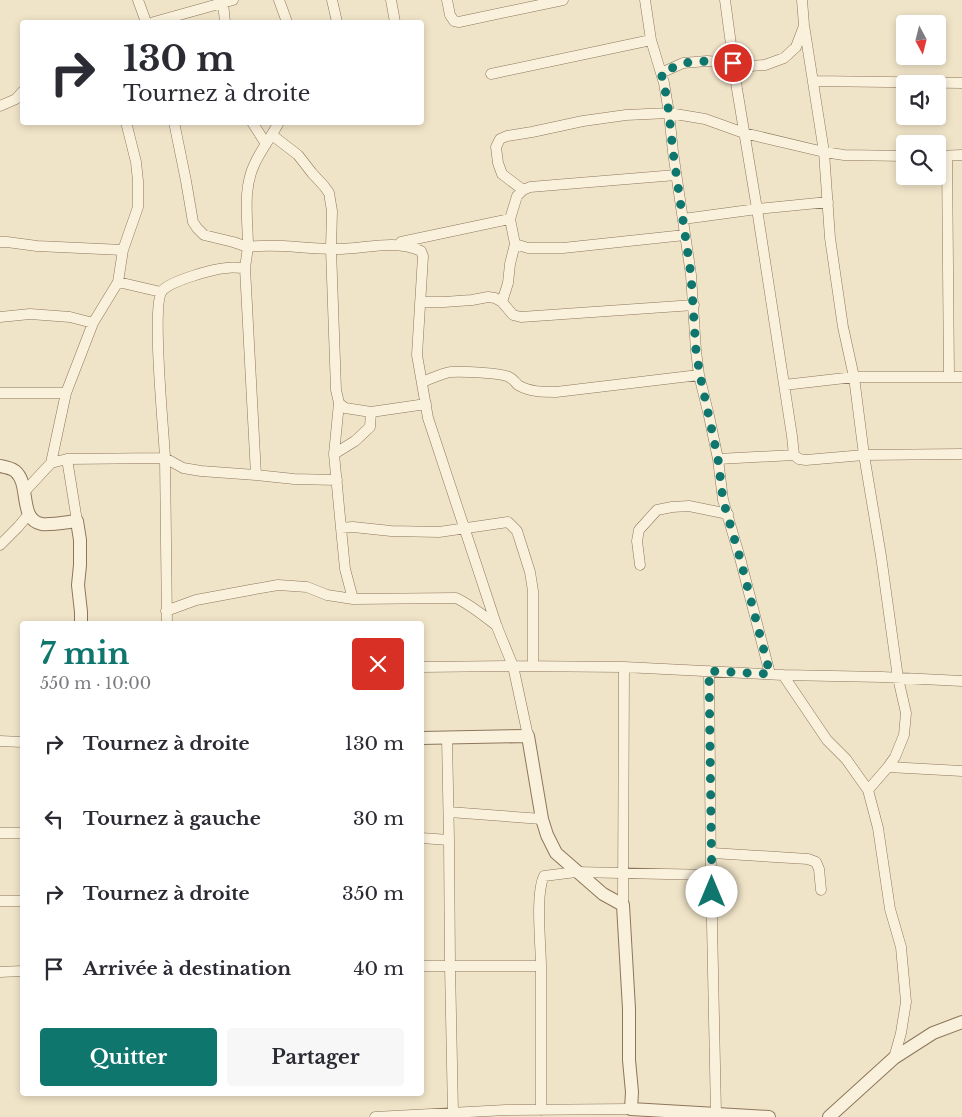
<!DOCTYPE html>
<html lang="fr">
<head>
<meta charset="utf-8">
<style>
  :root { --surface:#fff; --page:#f7f7f7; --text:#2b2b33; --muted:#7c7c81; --accent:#0f766e }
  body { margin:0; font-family:"Libre Baskerville",serif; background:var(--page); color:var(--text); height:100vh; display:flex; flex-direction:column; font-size:19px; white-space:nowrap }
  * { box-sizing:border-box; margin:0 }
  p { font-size:16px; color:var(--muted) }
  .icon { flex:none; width:28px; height:28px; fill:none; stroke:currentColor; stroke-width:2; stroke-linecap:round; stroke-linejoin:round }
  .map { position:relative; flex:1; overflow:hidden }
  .panel { position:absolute; left:20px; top:621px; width:404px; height:475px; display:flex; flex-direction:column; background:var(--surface); border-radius:5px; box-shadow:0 2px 8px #0003 }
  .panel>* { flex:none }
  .guide { position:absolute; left:20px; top:20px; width:404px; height:105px; border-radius:5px; box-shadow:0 2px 8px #0003; background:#fff; color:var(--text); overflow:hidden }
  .needle { width:32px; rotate:173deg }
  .controls { position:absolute; left:896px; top:15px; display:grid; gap:10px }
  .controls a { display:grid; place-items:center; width:50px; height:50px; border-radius:5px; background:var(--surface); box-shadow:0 2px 8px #0003; font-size:25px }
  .pin { position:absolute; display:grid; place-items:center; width:42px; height:42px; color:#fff; margin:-21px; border:2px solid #fff; border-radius:50%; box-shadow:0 1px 5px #0007 }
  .me { position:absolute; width:55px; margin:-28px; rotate:0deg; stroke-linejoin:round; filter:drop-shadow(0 0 4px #0008) }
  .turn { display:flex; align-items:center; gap:18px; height:105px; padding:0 20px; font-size:22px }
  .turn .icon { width:65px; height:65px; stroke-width:2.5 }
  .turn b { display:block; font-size:35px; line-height:42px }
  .round { display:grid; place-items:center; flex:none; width:52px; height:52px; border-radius:5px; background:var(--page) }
  .overview { display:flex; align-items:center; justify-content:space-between; height:85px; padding:0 20px }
  h1 { font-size:30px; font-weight:700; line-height:38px; color:var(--accent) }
  .cta { display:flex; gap:10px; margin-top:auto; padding:10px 20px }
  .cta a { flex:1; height:58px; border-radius:5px; background:var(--accent); color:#fff; font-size:20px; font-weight:700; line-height:58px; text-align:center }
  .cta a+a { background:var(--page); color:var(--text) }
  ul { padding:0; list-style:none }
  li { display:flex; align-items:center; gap:15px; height:75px; padding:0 20px }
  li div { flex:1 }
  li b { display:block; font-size:19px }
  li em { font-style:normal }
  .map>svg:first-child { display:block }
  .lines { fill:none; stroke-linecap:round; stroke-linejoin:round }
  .minor-casing { stroke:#8d765c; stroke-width:11 }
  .tertiary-casing { stroke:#8d765c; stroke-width:14 }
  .minor { stroke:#faf1dc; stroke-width:10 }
  .tertiary { stroke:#faf1dc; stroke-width:12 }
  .route { stroke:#0f766e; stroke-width:9; stroke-dasharray:0 16.2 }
</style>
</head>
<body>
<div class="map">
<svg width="962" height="1117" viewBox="0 0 962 1117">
  <rect width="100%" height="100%" fill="#f0e4c8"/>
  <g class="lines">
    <defs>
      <path id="minor" d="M138,0l8,22
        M279,0l8,22
        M332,0l5,22
        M391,0l4,22
        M447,0l3,15 4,6 5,1 104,-22
        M645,0l6,40 13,43 5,30 4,39 18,123 5,76 3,24 10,41 9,43 5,41 17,58 30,116
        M725,0l12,89 20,120 35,227 2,19 5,4 7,1 58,-5 98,-1
        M802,0l2,25 20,127 6,86 13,89 11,50 10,78 17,101 17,122 8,35 -2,22 -9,22 -7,10 -20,23
        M223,3l2,19
        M154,22l79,-22
        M661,73l22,-10 24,-2 26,2 17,3 15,-1 19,-7 12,-11 8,-21
        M491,74l160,-34
        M813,81l149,2
        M0,106l16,-7 6,-7
        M174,122l12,59 7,41 4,6 7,7 29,7 15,5 -3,21c-6,0 -13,-1 -19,0 -13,1 -56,13 -64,23 -11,15 2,141 3,167l18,10 18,3 55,4 38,4 43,1
        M252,122l14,22
        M279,122c-7,14 -17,26 -24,41 -13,26 -7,56 -7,84 28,-4 56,2 85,2 30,1 59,-11 88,2l2,5 -6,99 11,63 69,209 16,39 -92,1
        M272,135l26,20 14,18 12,13 5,7 3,18 -1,38 5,141 3,13 6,5 26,4
        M938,156l24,-1
        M947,156l2,221
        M676,175l-146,12 -7,3 -6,6 -7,23 5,25 13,4h35l122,-13
        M523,190l-21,-16 -4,-11 -2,-16 4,-8 7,-3 25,-4 51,-11 43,-6 43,-2 36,6 39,14 80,19 20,3 61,1
        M683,219l74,-10 71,-7
        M0,242h7l30,4 86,4
        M401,242l109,-23
        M245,268l11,207
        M118,282l43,10
        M420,302h24l28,-2 16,-3 7,1 7,4 11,13 8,2 173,-12
        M502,302l6,-19 2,-19 5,-20
        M0,317l30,-3 40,3 23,6
        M422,382c9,-3 20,-9 29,-10 9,-1 51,1 58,5 4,2 6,5 9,8 12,7 24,7 38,7l143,-17
        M784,385l70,-8h108
        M0,393h66
        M339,403l-5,51 7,74
        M334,454l21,-13 15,-14 1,-15 55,-8
        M67,459l10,62
        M718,459l76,-4
        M51,463l15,-70 27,-70 25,-41 5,-32 15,-43v-26l-2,-19 -10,-40
        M25,491l26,-28 16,-4 98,-1 2,166
        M0,545l18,-18 10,-12
        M640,565l-3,-24 2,-11 18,-20 15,-3 17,-1 39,8
        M353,599l-8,-30 -4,-41 12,-1 38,4 48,1 69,-10 9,9 13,41 3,19v75
        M166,611l30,-11 54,-10 28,-5 29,2 20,8 26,4 103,-1c15,7 28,18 41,28
        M709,671l2,204 5,239
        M783,675l99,2 80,4
        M528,736l-15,-70 111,1 159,8 44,65 19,19 22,31 10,38 12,81 11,38 5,55 -5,31 -7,25
        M447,737l2,103
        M0,741l22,1
        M888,767l74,4
        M449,812l93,7
        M0,833h22
        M421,838l28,2 1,126 3,147
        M712,853l96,6 8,3 3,7 2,21
        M0,901h22
        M623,905l1,-238
        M421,966h120
        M0,972l22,-1
        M541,1110c0,-48 0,-95 0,-143 0,-22 -6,-73 3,-91l32,-4 135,3
        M375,1117l131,-7 125,-1"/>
      <path id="tertiary" d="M0,466c5,1 11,2 15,5 16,13 3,49 27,53 8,1 26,-2 35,-3l3,19v25l-2,20 3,27v12
        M421,738l107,-2 14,83 5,16 9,18 47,41 20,11 6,104v51l3,32 -1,17 138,8
        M829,1117l65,-59 39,-25 29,-11"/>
    </defs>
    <!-- minor casing -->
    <use href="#minor" class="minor-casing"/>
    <!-- tertiary casing -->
    <use href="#tertiary" class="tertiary-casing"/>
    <!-- minor -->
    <use href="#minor" class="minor"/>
    <!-- tertiary -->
    <use href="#tertiary" class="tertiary"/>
  </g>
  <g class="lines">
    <!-- route -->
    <path class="route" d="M712,892l-3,-221 61,3 -30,-116 -17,-58 -5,-41 -18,-84 -4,-24 -5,-76 -18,-123 -4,-39 -5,-30 -3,-10 22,-10 24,-2 26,2"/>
  </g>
</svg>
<div class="controls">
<a><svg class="needle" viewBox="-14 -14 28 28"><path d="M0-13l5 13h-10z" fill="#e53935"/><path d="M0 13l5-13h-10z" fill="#7c7c81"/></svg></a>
<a><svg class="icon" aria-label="sound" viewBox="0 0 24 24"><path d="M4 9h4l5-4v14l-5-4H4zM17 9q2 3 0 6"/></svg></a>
<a><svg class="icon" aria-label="search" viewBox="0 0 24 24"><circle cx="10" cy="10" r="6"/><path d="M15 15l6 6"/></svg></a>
</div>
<div class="pin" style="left:733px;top:63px;background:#d93025"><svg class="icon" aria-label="arrive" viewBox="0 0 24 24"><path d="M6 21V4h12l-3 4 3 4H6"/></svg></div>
<svg class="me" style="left:712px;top:892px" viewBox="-20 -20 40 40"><circle r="19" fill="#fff"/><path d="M0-13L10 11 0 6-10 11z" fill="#0f766e"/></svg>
<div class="guide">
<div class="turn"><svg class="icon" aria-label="right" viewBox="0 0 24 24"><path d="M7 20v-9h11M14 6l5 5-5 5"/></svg><div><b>130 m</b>Tournez à droite</div></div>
</div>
<section class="panel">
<div class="overview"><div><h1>7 min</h1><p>550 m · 10:00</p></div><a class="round" style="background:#d93025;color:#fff"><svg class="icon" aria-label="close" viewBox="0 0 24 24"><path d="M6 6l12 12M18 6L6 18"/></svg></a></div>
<ul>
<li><svg class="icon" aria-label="right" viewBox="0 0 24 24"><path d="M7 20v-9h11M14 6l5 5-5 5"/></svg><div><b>Tournez à droite</b></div><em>130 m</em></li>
<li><svg class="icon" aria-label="left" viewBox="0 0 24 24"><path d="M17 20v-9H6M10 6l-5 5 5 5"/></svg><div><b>Tournez à gauche</b></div><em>30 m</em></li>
<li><svg class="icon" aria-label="right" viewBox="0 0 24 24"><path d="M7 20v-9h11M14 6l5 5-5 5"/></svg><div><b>Tournez à droite</b></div><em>350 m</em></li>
<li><svg class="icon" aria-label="arrive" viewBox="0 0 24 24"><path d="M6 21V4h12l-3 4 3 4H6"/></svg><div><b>Arrivée à destination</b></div><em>40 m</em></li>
</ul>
<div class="cta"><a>Quitter</a><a>Partager</a></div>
</section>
</div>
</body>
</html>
